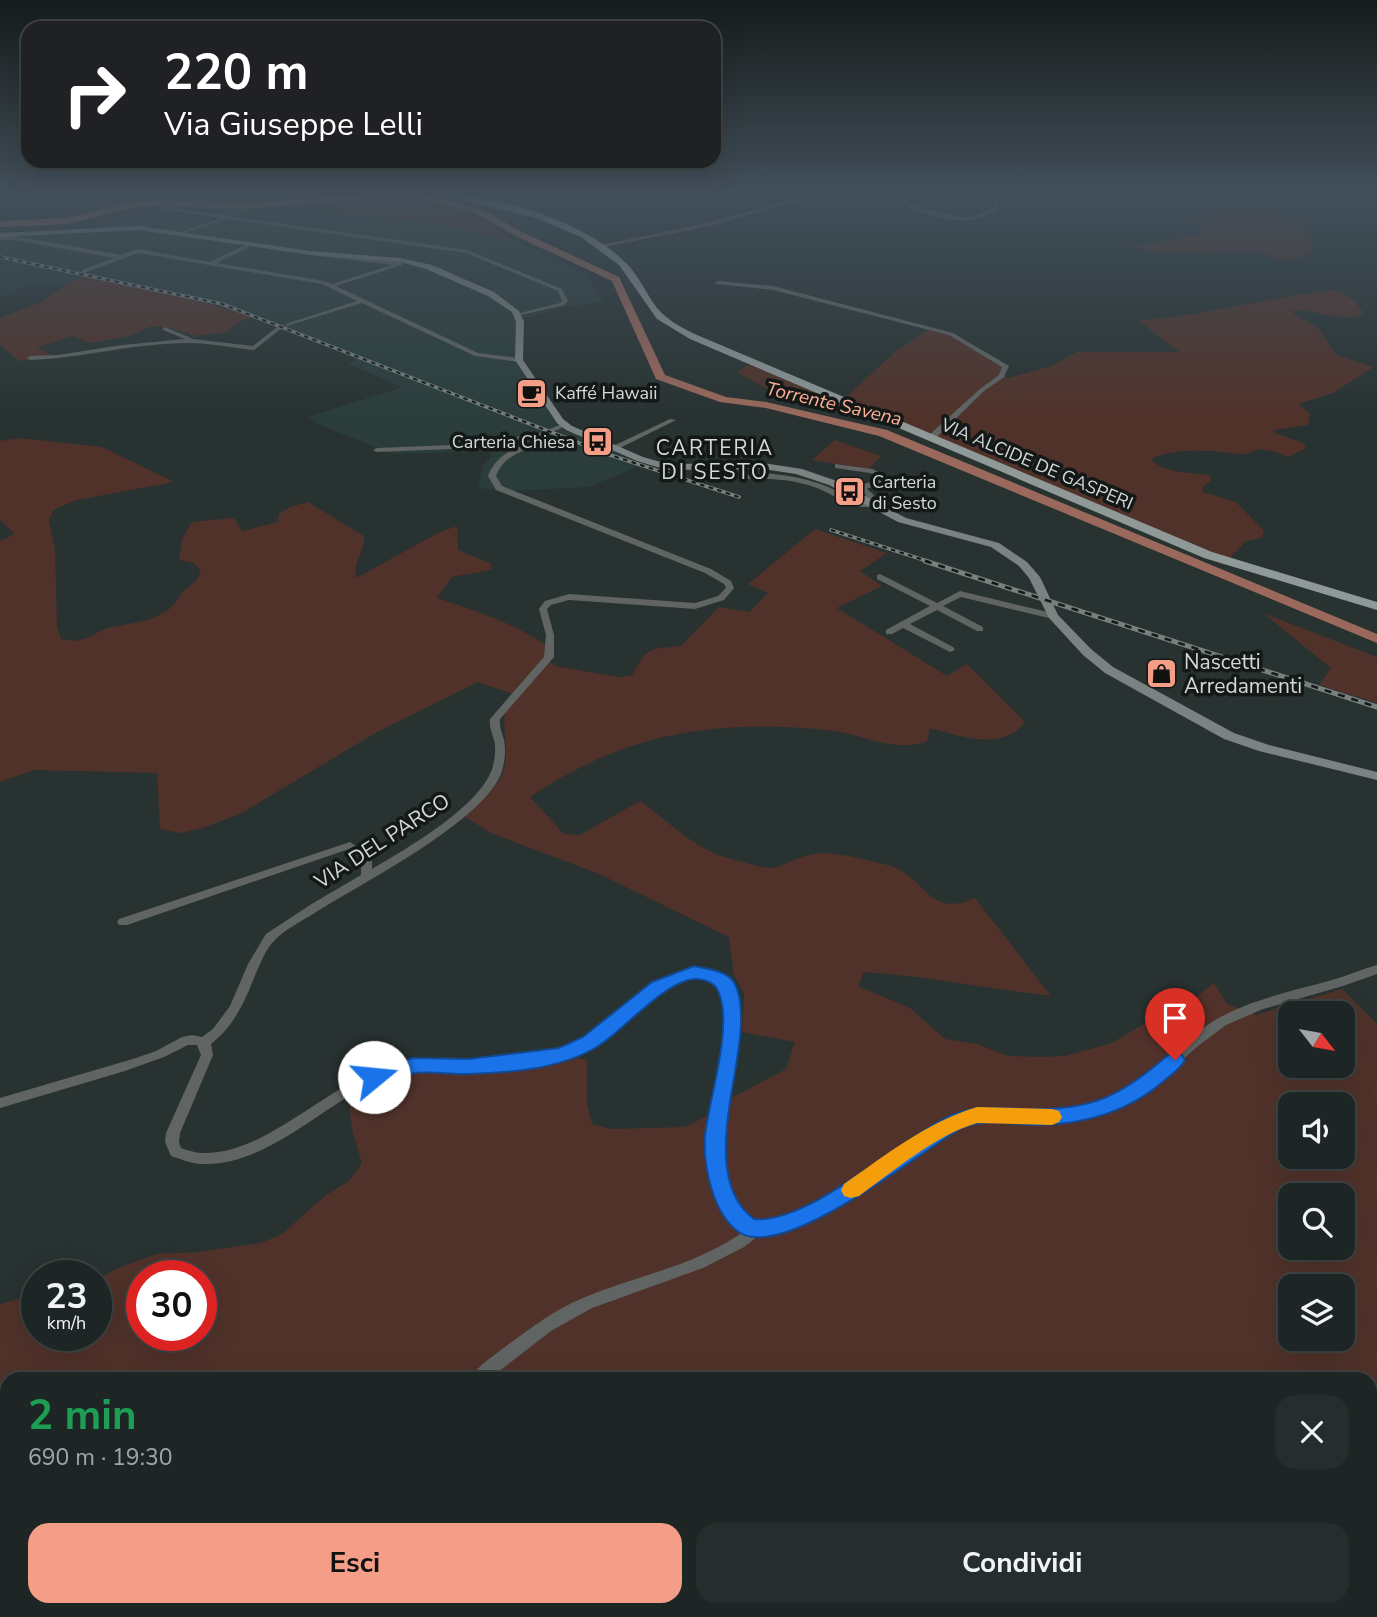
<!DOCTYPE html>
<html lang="it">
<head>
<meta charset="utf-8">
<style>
  :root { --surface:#1e2625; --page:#262e2d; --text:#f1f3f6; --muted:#a1a5a7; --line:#3c4342; --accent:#f49e87 }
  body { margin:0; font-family:"Nunito Sans",sans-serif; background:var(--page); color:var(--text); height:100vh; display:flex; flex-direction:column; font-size:26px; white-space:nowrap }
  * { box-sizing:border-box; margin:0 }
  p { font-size:23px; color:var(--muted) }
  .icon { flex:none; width:38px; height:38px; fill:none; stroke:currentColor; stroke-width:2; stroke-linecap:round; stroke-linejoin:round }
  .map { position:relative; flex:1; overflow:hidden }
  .side { position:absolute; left:0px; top:1372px; width:1377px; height:245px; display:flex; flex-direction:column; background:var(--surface); border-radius:21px 21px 0 0; box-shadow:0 7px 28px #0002,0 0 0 2px var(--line) }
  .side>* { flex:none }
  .hud { position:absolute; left:21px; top:21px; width:700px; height:147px; border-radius:21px; box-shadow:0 7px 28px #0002,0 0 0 2px var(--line); background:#202124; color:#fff; overflow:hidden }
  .needle { width:46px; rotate:121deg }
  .tools { position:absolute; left:1278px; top:1001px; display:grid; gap:14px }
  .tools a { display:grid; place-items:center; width:77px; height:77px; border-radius:14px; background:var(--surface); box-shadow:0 7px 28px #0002,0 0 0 2px var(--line); font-size:35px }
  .speed { position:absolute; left:21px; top:1260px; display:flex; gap:14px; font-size:35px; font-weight:700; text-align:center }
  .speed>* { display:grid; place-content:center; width:91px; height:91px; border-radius:50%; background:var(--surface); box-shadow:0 7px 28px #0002,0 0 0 2px var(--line); line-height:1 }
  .speed small { font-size:18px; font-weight:400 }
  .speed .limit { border:10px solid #d22; background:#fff; color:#111 }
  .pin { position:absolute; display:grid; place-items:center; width:60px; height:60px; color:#fff; margin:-72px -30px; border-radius:50% 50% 50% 0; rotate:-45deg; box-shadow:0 0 7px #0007 }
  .pin .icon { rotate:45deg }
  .me { position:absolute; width:77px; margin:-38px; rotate:73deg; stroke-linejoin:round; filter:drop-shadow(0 0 5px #0008) }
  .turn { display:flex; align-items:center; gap:24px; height:147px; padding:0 28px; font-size:32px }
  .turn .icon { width:91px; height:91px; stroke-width:2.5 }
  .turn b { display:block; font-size:49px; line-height:60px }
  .round { display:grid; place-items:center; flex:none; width:74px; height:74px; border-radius:21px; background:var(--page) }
  .summary { display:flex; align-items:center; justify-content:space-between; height:119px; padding:0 28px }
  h1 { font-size:42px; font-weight:700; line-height:52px; color:#1e9e55 }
  .primary-button { display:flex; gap:14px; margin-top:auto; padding:14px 28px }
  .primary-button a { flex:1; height:80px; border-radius:21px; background:var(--accent); color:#111; font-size:28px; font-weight:700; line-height:80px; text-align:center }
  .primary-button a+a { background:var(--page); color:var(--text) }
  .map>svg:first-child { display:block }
  .built { fill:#2a3d3b }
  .green { fill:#50322a; fill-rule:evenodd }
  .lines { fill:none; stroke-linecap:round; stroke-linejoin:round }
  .stream { stroke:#9b695c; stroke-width:2 }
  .river { fill:#9b695c; fill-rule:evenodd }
  .street-tunnel { stroke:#424b4a; stroke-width:5; stroke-dasharray:5 2.5; stroke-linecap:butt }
  .street { fill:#606564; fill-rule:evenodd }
  .secondary { fill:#7a8282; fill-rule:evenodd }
  .primary { fill:#8f9998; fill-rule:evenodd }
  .rail-far1-casing { stroke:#77807f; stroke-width:3.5 }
  .rail-casing { stroke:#77807f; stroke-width:5 }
  .rail-far1 { stroke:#141918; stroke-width:2; stroke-dasharray:4.5; stroke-linecap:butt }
  .rail { stroke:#141918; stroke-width:2.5; stroke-dasharray:7; stroke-linecap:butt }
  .route { fill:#1a73e8; stroke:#114b97; stroke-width:2 }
  .slow { fill:#f59e0b }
  .labels { text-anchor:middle; stroke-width:7; stroke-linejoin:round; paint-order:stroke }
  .far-poi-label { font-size:18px; fill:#d3d9d9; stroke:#141918; text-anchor:start }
  .far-street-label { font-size:18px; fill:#d3d9d9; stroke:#141918 }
  .far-water-label { font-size:19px; font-style:italic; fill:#feaf99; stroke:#141918 }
  .far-quarter-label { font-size:21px; letter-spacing:2px; fill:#d3d9d9; stroke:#141918 }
  .poi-label { font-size:21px; fill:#d3d9d9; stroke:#141918; text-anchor:start }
  .street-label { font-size:21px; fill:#d3d9d9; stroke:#141918 }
</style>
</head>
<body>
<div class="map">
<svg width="1377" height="1617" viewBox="0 0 1377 1617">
  <rect width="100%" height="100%" fill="#283231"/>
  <!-- built -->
  <path class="built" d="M290,207h25l149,22 34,11h14l72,33 20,28 -45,7 -34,10 -5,23 3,32 20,28 23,24 -5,4 52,21 24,17 -49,20 -81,4 -29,-3 5,-23 8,-8 -2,-6 -97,3 -74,-30 -9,-7 93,-30 -54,-23 11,-7 -58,-24 -71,-25 -149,-32 -16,8 -38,1 -27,13v-32l9,-4 -9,-2v-25l83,-5 76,-18h60z"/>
  <!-- green -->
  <path class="green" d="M395,197c34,0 66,11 95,27 8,4 14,11 22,16h-14l-34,-11 -149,-22z
    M1264,209l45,20 3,5 -1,19 -14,5 -20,2 -17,-9 -104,1 -23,-5 66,-13 6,-4 -8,-8 19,-7z
    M81,276l81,15 94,26c-11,1 -21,6 -28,15l-31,4 -31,-9 -14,-1 -23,10 -39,7 -17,-7 -36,11 18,10 -36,4 -19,-16v-27l41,-16z
    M1333,290c12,3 25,11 30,23 -12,11 -51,-3 -68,-3l-3,3 27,16 17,26 38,12 -41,26 -35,11 12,10 -2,11 -34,5 1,3 28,10 3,5 -18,9c-9,-4 -21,-9 -32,-7 -6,2 -9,5 -16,4 -26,-3 -65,-7 -89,5 11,14 42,14 59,16l1,6 -8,6v5l33,10 28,29 -2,7 -16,3 -23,24 -344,-149c-50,-7 -99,-16 -142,-44l16,-10 88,35 7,-2 47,-43 33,-22 30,7 44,25 4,17 45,-13 26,-14h102l-40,-31c66,-6 129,-23 194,-31z
    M19,438l83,9 72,35 -97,18 -24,10 -4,11 6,29 2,76 4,13 14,2 13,-3 16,-9 45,-9 18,-9 10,-10 5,-9 15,-12 4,-9 -7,-8 -15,-3 3,-21 10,-17 42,-4 8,13 36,-9 1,-8 11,-7 18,-5 56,34c1,15 -12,27 -8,42l82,-45 19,-7 1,24 34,14 -1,6 -39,7 -15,21c39,13 75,24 110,48l1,15 7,5 63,11 13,-1c6,-7 7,-13 12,-19 8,-11 26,-9 38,-11l38,-39 30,5 19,-19 -20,-9 67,-55 72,24 -27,18 22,15 -45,22 110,68 20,-12 58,58c-24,30 -65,14 -95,6l-3,13c-32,13 -67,-8 -100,-11 -112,-11 -202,3 -297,67l34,37 16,1 60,-34c21,15 42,35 64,47 13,8 31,12 46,16 33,10 31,-3 60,-9 24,-5 51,4 74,9 44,10 41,56 91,34l76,98c-62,-7 -125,-20 -187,-24l-6,14 52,22 35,31 32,5 31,12 29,1 28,-1 47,-13 40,-24 43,-21 19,-15 13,21 29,11 86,-26 35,35v593h-997l-5,-7h995v-231h-1363v142l-7,-5v-212l25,-7 12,3v35h59v-55l22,-12 38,-14 42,-2 63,-9 21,-9 43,-38 25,-16 12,-17 -9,-29 -5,-36 31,-21 28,-9 162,-12 18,4v43l5,21 19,5 74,-2 24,-12 17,-14 60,-32 9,-27 -53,-10 2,-39 -10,-18 -5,-38 -130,-63 -108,-41 -29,-18c14,-11 30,-22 39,-38 11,-20 -1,-59 5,-69 3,-5 9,-8 12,-12l-40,-14 -101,50 -135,81 -39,15 -23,5 -20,-4 -3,-56 -123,-3 -34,12v-241l15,-7 -15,-14v-79zM1290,1013h52v53h-52zM1290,1104h52v53h-52zM1290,1195h52v53h-52zM142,1276h59v59h-59zM1290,1286h52v53h-52z
    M835,440l46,16 -12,13 -57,-9z
    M1263,613l114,44v46l-58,-18 12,-17z"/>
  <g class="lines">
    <!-- stream -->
    <path class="stream" d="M370,194l11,2"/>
    <!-- river -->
    <path class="river" d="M371,194h50l60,15 41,23 97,45 46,98 61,22 40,5 121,28 490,204v9l-498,-207 -113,-28 -46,-6 -64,-23 -44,-98 -96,-45 -41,-23 -67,-17 -164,13 -90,-3 -29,3 -57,15 -68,3v-6l68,-3 57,-15 29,-3 90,3z"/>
    <!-- street-tunnel -->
    <path class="street-tunnel" d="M279,328l9,-3"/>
    <!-- street -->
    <path class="street" d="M167,194l37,4 33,-4 25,2 2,3 -23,-3 -37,6 -24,-4 -14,9 301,43 95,39 6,12 -4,4 -48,11v-2l44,-11 2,-2 -4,-10 -92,-38 -238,-34 -51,16v-2l44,-15 -62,-9v-2l16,-10z
      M832,194h11l-61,11 -73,21 -110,22 -3,-2 112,-23 74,-21z
      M917,194h7l-18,8 22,8 32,7h14l20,-10 3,-13h4l-3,15c-9,4 -17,10 -27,11 -19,3 -55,-7 -72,-18z
      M0,236h15l106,19 17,-6 72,13 39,-19 2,3 -34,17 107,18 8,3 60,-19 -73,-9 -2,-1v-2l83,9 2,1v2l-66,21 142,67 41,5 3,2 -3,2 -44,-6 -113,-53 -76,23v-2l71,-23 -35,-17 -184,-31 -54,20 -2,-1v-2l33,-12 -100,-18h-15z
      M718,281l55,5 180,47 56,33 -5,11 -20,14 -50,49h-6v-4l52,-47 19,-14 3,-8 -53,-32 -176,-45 -57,-6 -1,-1z
      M165,327l26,11 1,1 61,7 24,-19 5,1 -28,22c-21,-2 -44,-7 -66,-7 -53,0 -105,15 -158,17l-3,-2 3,-2 28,-1 64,-10 63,-6 -22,-9v-2z
      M670,419l6,1 -60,30 -7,-2z
      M564,423l2,1v2l-14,6 -4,-2z
      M544,432l4,2 -9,3v8c-18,6 -36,12 -43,31l6,10 209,83 20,12 3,7 -10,12 -29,9 -126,-9 -18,5 -4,4 7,26v22l-54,62c-1,8 2,13 4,21 2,10 1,21 -2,31 -16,50 -144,114 -189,143 -13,8 -29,16 -39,27 -8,8 -13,21 -18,32 -11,28 -21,52 -45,71l2,11 -33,78 -1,9 2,6c7,2 14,5 21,5 60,2 117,-60 172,-81 31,-12 62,-9 95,-10 35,0 72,-4 104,-18 15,-6 27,-17 39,-28 20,-17 40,-35 66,-43 10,-3 22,-4 32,-1 7,2 13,6 19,9 34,71 -36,153 7,222 3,4 5,11 9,13 36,28 157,-70 190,-89 51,-31 112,-5 166,-24 47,-16 74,-60 116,-84 35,-20 76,-28 115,-39 15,-4 30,-11 45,-15v9l-34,12 -80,23 -37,16 -28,21 -54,47 -15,9 -16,8 -22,6 -25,5h-76l-31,6 -29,17 -84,56 -31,18 -34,13 -19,2 -18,14 -41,21 -111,40 -41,23 -62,48h-19c6,-12 21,-21 31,-29 26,-19 52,-40 82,-52 54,-23 114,-32 163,-68 -12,-6 -16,-12 -22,-23 -33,-54 -2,-111 2,-167 2,-19 -1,-35 -6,-54 -5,-2 -10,-5 -15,-6 -41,-11 -80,45 -110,65 -32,21 -91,27 -129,27 -28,0 -57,-3 -84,7 -57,23 -115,88 -180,85 -10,0 -21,-5 -31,-8l-6,-14 1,-9 35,-78 -4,-10h-9l-24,12 -39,14 -125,37v-10l136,-40 20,-7 26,-14 10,-2 10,2 11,-8 17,-23 18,-42 18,-30 44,-29 51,-30v-16l-12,-10 -222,76h-8l-2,-3 2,-3 231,-77 21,14 1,2v11c34,-20 111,-64 121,-103 2,-8 3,-18 1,-26 -2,-8 -5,-13 -4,-21l54,-62 2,-22 -7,-26 6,-8 24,-7 126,9 23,-7 8,-8 -2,-4 -19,-11 -209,-83 -8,-14c8,-21 25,-27 44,-34v-4l-56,10 -99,4 -4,-2 4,-2 99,-4z
      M835,464l37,5 21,9 -26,11 7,6 -6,8 7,2c-15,7 -33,-5 -47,-12 -26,-13 -54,-15 -82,-14l-4,-2c19,-9 64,1 84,9 12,5 23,13 36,16l-1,-1 5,-6 -8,-5v-4l24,-8 -12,-5 -35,-5z
      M880,574l57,29 23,-12 96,23 1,2 -4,3 -92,-22 -18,9 40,21v4h-6l-40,-21 -27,14 43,23 2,2 -2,2 -3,1 -47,-24 -11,6h-6v-4l44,-24 -53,-27v-4z"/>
    <!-- secondary -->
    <path class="secondary" d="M139,226l172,25 89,7 32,7 62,27 25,19 5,11 -1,38 40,59 9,7 71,31 25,7 95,-1 39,6 35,12 69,37 93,25 28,19 13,15 18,38 33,34 22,18 121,66 35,12 108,27v8l-118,-29 -35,-12 -119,-66 -22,-18 -34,-37 -20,-40 -10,-12 -28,-19 -93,-25 -69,-37 -33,-11 -33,-5 -96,1 -30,-9 -71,-31 -9,-7 -42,-63 1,-38 -4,-10 -24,-16 -62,-27 -26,-7 -89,-7 -172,-25 -139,7v-4z"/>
    <!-- primary -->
    <path class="primary" d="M440,194c57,0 147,28 187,70 13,13 19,30 30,44 10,12 25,20 40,27l515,217 165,50v8l-173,-52 -514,-219 -33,-20 -38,-54 -38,-28 -45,-19z"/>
    <defs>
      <path id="rail-far1" d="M0,257l222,47 388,151 129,42
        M831,530l99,32"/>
      <path id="rail" d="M925,561l452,146"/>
    </defs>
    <!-- rail-far1 casing -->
    <use href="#rail-far1" class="rail-far1-casing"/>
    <!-- rail casing -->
    <use href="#rail" class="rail-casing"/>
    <!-- rail-far1 -->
    <use href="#rail-far1" class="rail-far1"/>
    <!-- rail -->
    <use href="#rail" class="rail"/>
  </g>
  <!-- sky -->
  <linearGradient id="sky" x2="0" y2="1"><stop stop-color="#161c1b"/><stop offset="0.46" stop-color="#424f5a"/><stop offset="1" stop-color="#424f5a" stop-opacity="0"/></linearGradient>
  <rect width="1377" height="420" fill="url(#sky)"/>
  <!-- route -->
  <path class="route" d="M694,966c12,3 31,4 39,15 8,12 8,29 8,42 -1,56 -41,156 13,196 55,5 143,-78 196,-103 23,-11 48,-8 73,-7 67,2 96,-11 145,-54l7,-2 7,2 3,5c-5,9 -13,14 -20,20 -35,31 -79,44 -126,45 -25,0 -56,-8 -79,4 -41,23 -182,138 -224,101 -24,-20 -33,-65 -31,-95 4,-36 30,-114 12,-146 -3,-6 -12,-9 -19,-10 -31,-2 -76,54 -103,69 -36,21 -86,25 -127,26 -19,1 -39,-4 -57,0 -14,2 -30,13 -44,8l-3,-5 3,-5 46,-14 56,1 90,-11 24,-11 69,-55z"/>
  <!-- slow -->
  <path class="slow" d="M977,1107l75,2 7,2 3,6 -3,5 -7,3 -75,-2c-43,13 -82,47 -118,73l-8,2 -7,-2 -3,-6 3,-6c42,-29 83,-62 133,-77z"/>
  <!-- icons -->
  <defs>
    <symbol id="cafe-square" viewBox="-11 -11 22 22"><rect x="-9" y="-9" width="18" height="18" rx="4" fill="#f49e87" stroke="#141918"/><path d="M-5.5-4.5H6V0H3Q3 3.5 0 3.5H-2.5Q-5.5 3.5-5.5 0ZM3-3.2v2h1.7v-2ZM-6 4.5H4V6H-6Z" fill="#111"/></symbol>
    <symbol id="bus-square" viewBox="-11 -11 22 22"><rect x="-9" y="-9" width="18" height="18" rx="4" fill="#f49e87" stroke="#141918"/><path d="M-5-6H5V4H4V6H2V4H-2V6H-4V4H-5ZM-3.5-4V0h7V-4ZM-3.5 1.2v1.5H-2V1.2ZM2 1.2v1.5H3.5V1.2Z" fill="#111"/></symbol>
    <symbol id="shop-square" viewBox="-11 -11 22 22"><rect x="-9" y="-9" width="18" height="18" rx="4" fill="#f49e87" stroke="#141918"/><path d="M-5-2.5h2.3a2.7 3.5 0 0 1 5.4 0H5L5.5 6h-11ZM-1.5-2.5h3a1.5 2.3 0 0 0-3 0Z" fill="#111"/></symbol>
  </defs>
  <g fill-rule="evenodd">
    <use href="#cafe-square" x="514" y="376" width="35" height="35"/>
    <use href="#bus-square" x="580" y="424" width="35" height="35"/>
    <use href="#bus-square" x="832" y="474" width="35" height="35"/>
    <use href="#shop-square" x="1144" y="656" width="35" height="35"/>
  </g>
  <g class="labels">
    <!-- far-poi labels -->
    <g class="far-poi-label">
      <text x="555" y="399">Kaffé Hawaii</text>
      <text x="575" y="448" text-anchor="end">Carteria Chiesa</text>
      <text x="872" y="488">Carteria<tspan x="872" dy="21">di Sesto</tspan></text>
    </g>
    <!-- far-street labels -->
    <g class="far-street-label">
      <text transform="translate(1037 464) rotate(23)" y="6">VIA ALCIDE DE GASPERI</text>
    </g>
    <!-- far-water labels -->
    <g class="far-water-label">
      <text transform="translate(834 403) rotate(13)" y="7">Torrente Savena</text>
    </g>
    <!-- far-quarter labels -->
    <g class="far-quarter-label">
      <text x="715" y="455">CARTERIA<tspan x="715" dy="24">DI SESTO</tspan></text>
    </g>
    <!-- poi labels -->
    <g class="poi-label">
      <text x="1184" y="669">Nascetti<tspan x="1184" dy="24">Arredamenti</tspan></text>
    </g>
    <!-- street labels -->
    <g class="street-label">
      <text transform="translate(382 841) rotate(-33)" y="7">VIA DEL PARCO</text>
    </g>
  </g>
</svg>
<div class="tools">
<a><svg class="needle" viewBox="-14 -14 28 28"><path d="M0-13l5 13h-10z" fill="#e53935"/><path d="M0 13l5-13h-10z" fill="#a1a5a7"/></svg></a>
<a><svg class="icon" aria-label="sound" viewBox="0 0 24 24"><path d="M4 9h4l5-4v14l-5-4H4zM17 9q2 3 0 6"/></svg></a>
<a><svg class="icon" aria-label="search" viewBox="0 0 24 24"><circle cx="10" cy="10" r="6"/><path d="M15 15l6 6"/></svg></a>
<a><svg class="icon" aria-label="layers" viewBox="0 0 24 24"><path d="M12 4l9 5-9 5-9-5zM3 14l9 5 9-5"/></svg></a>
</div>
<div class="speed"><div>23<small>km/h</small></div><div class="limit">30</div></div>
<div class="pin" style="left:1175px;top:1060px;background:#d93025"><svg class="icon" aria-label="arrive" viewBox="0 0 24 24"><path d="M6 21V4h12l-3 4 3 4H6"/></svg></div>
<svg class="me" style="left:374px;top:1077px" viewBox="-20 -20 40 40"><circle r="19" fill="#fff"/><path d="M0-13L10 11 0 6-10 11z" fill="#1a73e8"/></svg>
<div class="hud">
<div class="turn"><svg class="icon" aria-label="right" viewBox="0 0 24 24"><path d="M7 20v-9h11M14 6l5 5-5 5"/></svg><div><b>220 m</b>Via Giuseppe Lelli</div></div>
</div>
<section class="side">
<div class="summary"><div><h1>2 min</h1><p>690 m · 19:30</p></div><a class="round"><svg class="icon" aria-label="close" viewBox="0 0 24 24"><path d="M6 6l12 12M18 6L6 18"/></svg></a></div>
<div class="primary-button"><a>Esci</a><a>Condividi</a></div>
</section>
</div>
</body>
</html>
